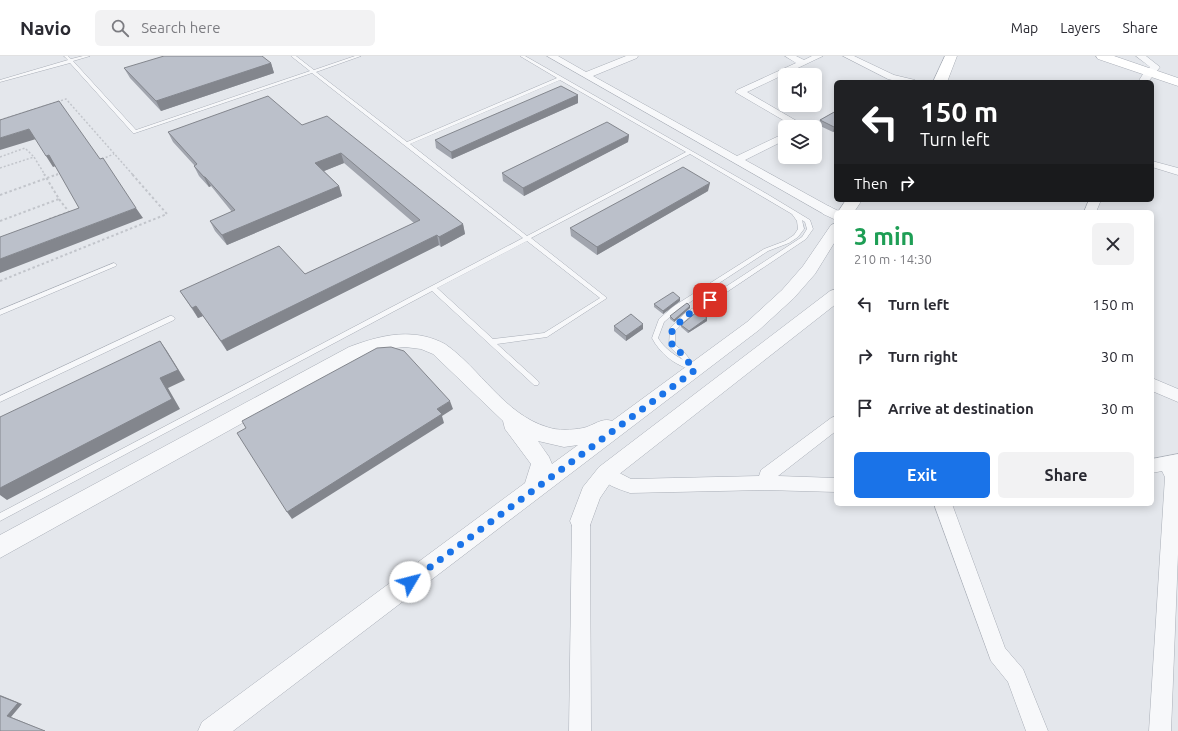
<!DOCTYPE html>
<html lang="en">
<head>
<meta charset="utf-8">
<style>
  :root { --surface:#fff; --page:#f2f2f3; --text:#2b2b33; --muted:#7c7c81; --line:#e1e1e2; --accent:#1a73e8 }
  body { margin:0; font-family:Ubuntu,sans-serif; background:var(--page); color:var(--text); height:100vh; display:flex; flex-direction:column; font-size:15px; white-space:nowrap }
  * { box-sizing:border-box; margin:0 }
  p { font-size:13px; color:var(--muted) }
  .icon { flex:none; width:22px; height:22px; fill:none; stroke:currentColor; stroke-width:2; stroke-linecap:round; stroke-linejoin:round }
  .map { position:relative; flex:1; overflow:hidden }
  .drawer { position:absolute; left:834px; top:154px; width:320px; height:296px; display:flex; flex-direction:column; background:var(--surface); border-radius:6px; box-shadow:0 2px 10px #0003 }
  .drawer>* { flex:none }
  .hud { position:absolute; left:834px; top:24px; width:320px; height:122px; border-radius:6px; box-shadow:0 2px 10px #0003; background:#202124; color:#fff; overflow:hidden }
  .buttons { position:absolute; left:778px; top:12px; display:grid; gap:8px }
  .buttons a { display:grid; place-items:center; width:44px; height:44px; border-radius:6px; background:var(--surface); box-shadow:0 2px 10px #0003; font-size:20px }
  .pin { position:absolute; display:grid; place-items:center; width:34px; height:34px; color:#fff; margin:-17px; border-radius:8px; box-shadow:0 2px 6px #0006 }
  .me { position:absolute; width:44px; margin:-22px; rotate:53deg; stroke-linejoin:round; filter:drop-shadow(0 0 3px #0008) }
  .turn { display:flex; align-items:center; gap:14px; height:84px; padding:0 20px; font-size:18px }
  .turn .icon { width:52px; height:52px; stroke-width:2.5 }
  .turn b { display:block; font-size:28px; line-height:34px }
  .then { display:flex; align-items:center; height:38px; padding:0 20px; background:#0003; gap:8px; font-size:15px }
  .round { display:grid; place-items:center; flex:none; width:42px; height:42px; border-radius:6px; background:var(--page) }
  .headline { display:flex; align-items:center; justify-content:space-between; height:68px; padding:0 20px }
  h1 { font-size:24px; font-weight:600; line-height:30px; color:#1e9e55 }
  .action { display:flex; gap:8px; margin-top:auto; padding:8px 20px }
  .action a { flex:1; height:46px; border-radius:6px; background:var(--accent); color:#fff; font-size:16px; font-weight:600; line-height:46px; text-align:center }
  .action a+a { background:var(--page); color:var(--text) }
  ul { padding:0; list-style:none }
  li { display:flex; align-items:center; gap:12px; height:52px; padding:0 20px }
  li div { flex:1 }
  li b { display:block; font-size:15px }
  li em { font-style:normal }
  header { display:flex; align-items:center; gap:24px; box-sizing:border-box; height:56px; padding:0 20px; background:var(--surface); border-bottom:1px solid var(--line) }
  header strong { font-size:19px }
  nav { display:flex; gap:22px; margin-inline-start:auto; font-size:14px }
  .search { width:280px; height:36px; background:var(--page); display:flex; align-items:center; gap:10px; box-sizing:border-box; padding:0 14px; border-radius:6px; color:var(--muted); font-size:15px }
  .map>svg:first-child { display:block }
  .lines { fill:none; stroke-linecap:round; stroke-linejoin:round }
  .service-casing { stroke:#a9aeb7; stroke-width:1 }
  .minor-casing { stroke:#a9aeb7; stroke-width:1 }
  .tertiary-casing { stroke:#a9aeb7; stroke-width:1 }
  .secondary-casing { stroke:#a9aeb7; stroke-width:1 }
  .path-far1 { stroke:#c2c5cb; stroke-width:1.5; stroke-dasharray:2 2; stroke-linecap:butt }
  .path { stroke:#c2c5cb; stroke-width:2; stroke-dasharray:2.5 2.5; stroke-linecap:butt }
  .service { fill:#f7f8fa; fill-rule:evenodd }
  .minor { fill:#f7f8fa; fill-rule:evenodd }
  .tertiary { fill:#f7f8fa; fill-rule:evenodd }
  .secondary { fill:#fff; fill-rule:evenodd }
  .wall { fill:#a1a5ae }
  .shaded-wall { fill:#83868d }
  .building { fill:#bbc0ca; stroke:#83868d }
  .route { stroke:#1a73e8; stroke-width:7; stroke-dasharray:0 12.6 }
</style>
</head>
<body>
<header>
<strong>Navio</strong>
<div class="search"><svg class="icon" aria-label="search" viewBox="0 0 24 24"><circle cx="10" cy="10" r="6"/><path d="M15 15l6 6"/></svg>Search here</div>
<nav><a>Map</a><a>Layers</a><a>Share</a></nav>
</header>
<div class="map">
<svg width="1178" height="675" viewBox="0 0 1178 675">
  <rect width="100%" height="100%" fill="#e4e7ec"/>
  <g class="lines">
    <defs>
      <path id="service" d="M64,0h4l3,3 12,-3h7l-17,5 63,69 174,-59 -19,-15h5l18,14 41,-14h6l-45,16 91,70 150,-64 -37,-22h5l242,138 43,26 3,9 -7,10 -118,79 -13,13v14l8,6 14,17 1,2 -1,2h-4l-2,-3c-16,-3 -32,-17 -39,-31l7,-19 15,-13 90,-57 21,-8 9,-6 4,-6 -1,-8 -5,-7 -102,-60 -159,84 76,60 -60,39 -50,7 41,37 1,2 -1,2h-4l-102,-94 -432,230v-8l523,-275 -211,-165 -177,60h-2l-63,-70 -70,19v-2l68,-20zM560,24l126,72 -159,84 -117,-92zM802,164l3,2 2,7 -5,8 -118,77 -14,14 -1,18 14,14c-10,-6 -19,-12 -25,-22l6,-16 14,-12 90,-59 21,-8 9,-6 6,-8zM527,185l73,57 -56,35 -51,6 -56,-51z
        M114,207l3,2 -1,1 -116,49v-5z
        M170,260h2l3,2 -1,2 -174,82v-6z"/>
      <path id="minor" d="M547,0h11l28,16 40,-16h12l-1,2 -44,18 144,80 48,-23v7l-40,20 87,48 2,3 -2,3h-8z
        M785,0h11l8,4 8,-4h11l-76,36 60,35h-12l-60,-35 2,-2 59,-27z
        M843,0h11l40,19 21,5 2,2h-17l-12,-3z
        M1136,0h10l14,11 -12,15h-10l5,-8 7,-7z
        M1152,105l26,7v7l-26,-8z
        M1089,144h12l-5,12h-12z
        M1152,322l26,11v13l-26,-11z
        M836,360v15l-58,45 58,2v14l-71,-2 -135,3c-11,-4 -27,-8 -32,-20l2,-5 6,-2 25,13 128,-3 2,-6 70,-52z
        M1178,398v100l-7,177h-22l16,-254 -3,-6 -10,2v-14z
        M934,448h18l53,144 18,21 25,62h-22l-18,-49 -17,-21z
        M581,457l6,2 3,6 1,210h-22l3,-210 3,-6z"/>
      <path id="tertiary" d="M828,150l13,6h-5v8l-13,-6 -2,-3 2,-3z
        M836,167v17l-21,34 -21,24 -35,32 -526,401h-35l4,-9 323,-239 6,-19 -26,-35 -2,-8 -70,-67 -12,-5 -16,-2 -20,2 -24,8 -361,201v-23l349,-188c32,-12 64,-20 96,-3 35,24 59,70 102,83 11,4 25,3 36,1 10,-2 19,-11 29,-7l135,-99 35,-32 21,-24 28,-41zM538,385l26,6 14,-2 -26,19 -3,-7z
        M836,233v15l-223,175 -13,19 -11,30 -8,3 -8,-3 -3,-7 13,-34 16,-20 231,-176z"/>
      <path id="secondary" d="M945,0h12l-10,26h-14z
        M1096,0h18l64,22v8l-80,-27z
        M846,144h16l-8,12h-16z"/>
    </defs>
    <!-- service casing -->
    <use href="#service" class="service-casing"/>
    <!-- minor casing -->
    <use href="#minor" class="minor-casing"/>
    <!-- tertiary casing -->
    <use href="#tertiary" class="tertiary-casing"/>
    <!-- secondary casing -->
    <use href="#secondary" class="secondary-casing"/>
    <!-- path-far1 -->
    <path class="path-far1" d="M0,64l66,-21 67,76
      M0,101l25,-9 9,9
      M102,103l12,-5
      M0,112l34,-11 11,18
      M56,119l5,-2"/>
    <!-- path -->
    <path class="path" d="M47,122l11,-4
      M0,139l47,-17
      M49,163l20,-7 -10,-13
      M0,165l59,-22 -15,-25
      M0,225l167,-67 -35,-40"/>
    <!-- service -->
    <use href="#service" class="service"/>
    <!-- minor -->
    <use href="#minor" class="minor"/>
    <!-- tertiary -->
    <use href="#tertiary" class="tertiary"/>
    <!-- secondary -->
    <use href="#secondary" class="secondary"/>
  </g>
  <!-- wall -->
  <path class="wall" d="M271,7l3,10 -113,38 -31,-33 -6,-10z
    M578,39v8l-126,56 -16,-11 -1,-8z
    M836,55v19l-3,2 -15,-7 2,-5z
    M302,69l161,99 2,10 -24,13 -2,-2 -212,106 -24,-35 -5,2 -18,-27 125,-17 109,-51 -70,-60 -20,8 15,15 3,10 -115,49 -12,-14 -5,-10 22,-9 -21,-26 -2,1 -10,-11 -5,-10v-1l-21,-23 -5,-10z
    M629,79l-1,7 -104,54 -21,-15 -1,-8z
    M708,135l-111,64 -26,-19 -1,-8z
    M680,245l-17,13 -9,-7v-3z
    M690,252l-16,14 -4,-3v-3z
    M707,265l-19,12 -7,-6v-2z
    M614,270l29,3 -17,12 -12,-10z"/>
  <!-- shaded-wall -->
  <path class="shaded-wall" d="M271,7l3,10 -113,38 -5,-10z
    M578,39v8l-126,56 -1,-7z
    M836,70v4l-3,2 1,-5z
    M29,73l7,10 -36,11v-12z
    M629,79l-1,7 -104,54 -1,-8z
    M341,97l3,10 -25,10 -4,-10z
    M49,99l7,11 -3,1 -7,-11z
    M204,121h1l6,9 -2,1z
    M710,127l-2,8 -111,64v-8z
    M339,130l3,10 -115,49 -5,-10z
    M136,152l7,10 -143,55v-14z
    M463,168l2,10 -24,13 -2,-10z
    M437,179l2,10 -212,106 -6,-10z
    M680,242v3l-17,13v-3z
    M196,250l7,10 -5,2 -6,-10z
    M690,250v2l-16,14v-2z
    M707,262v3l-19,12 1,-2z
    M643,268v5l-17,12v-5z
    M160,285l7,10 18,29 -17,8 12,21 -173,91 -7,-5v-7l160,-110z
    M450,345l3,8 -11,7 2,7 -152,96 -5,-7 150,-103z
    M0,639l22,9 -11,13 34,14 -38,-15z"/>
  <!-- building -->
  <path class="building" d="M164,0h98l9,7 -115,38 -32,-33z
    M561,30l17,9 -127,57 -16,-12z
    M268,40l34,29 25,-9 136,108 -24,13 -2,-2 -216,106 -25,-35 -4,2 -12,-17 99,-45 26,28 115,-54 -79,-67 -26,10 24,23 -117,49 -12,-14 25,-11 -30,-33h-1l-10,-11 3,-2 -29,-32z
    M59,45l41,58 3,-1 33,50 -136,51v-22l79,-29 -30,-53 -3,1 -17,-27 -29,9v-18z
    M836,55v15l-2,1 -14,-7z
    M607,66l22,13 -106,53 -21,-15z
    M683,111l27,16 -113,64 -27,-19z
    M673,236l7,6 -17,13 -9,-7z
    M687,247l3,3 -16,14 -4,-4 9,-7z
    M698,255l9,7 -18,13 -8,-6z
    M631,258l12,10 -17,12 -12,-10z
    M160,285l18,29 -18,8 12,21 -172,89v-71z
    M391,291l13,4 46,50 -13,8 5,5 -155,98 -50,-79 9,-5 -4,-7 135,-73z
    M0,640l18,7 -11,13 38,15h-45z"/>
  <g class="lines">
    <!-- route -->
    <path class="route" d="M410,526l285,-212 -14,-17 -9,-7v-16l14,-14 24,-16"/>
  </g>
</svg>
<div class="buttons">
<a><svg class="icon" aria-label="sound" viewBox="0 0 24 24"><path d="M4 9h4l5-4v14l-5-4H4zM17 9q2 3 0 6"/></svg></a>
<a><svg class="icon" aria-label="layers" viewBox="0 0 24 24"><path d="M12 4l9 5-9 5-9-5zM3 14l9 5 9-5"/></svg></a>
</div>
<div class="pin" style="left:710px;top:244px;background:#d93025"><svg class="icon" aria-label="arrive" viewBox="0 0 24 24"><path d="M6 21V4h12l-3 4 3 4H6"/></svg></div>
<svg class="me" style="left:410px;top:526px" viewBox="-20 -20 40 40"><circle r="19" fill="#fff"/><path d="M0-13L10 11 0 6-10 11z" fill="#1a73e8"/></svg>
<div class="hud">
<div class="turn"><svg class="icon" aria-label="left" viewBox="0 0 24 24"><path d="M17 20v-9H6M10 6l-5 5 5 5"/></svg><div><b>150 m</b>Turn left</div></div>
<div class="then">Then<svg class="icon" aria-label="right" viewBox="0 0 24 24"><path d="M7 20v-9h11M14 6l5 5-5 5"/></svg></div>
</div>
<section class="drawer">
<div class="headline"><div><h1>3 min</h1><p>210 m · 14:30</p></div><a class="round"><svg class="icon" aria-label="close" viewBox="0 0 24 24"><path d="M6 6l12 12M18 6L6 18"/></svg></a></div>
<ul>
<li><svg class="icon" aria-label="left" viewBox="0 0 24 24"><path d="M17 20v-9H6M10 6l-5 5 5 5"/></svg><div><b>Turn left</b></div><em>150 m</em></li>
<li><svg class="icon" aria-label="right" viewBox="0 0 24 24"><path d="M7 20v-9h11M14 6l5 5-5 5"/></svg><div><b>Turn right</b></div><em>30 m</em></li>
<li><svg class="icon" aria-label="arrive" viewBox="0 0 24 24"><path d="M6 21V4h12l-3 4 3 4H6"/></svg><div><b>Arrive at destination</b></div><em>30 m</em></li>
</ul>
<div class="action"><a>Exit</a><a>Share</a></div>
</section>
</div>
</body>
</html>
